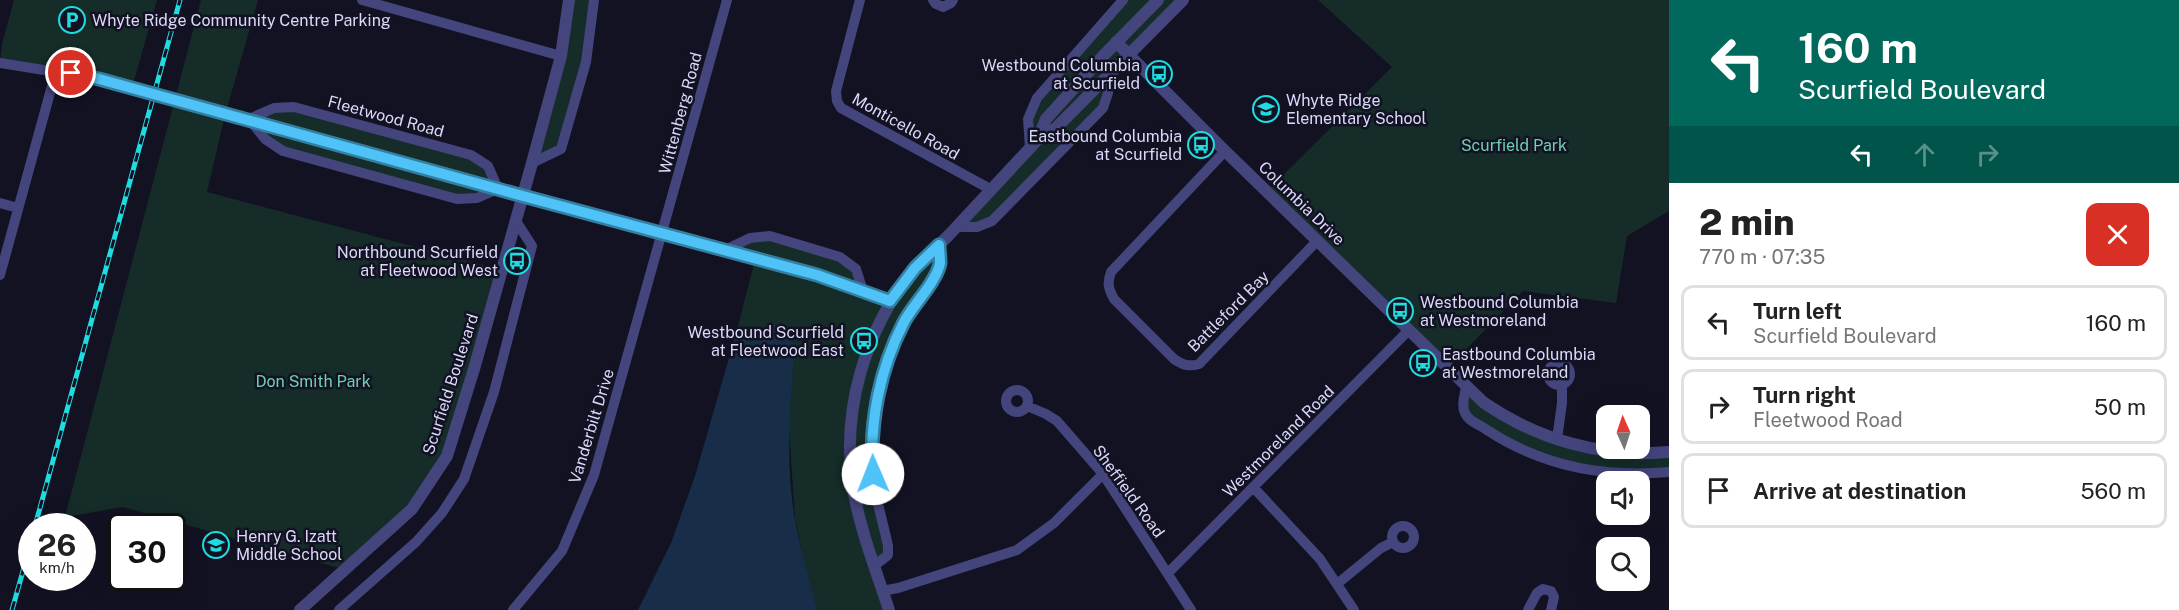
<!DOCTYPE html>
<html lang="en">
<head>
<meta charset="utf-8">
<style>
  :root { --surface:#fff; --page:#f6f6f6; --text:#222; --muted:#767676; --line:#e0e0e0 }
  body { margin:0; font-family:"Public Sans",sans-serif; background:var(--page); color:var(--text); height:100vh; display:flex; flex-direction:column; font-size:22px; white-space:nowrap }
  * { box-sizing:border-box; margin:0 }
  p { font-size:20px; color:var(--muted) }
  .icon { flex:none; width:33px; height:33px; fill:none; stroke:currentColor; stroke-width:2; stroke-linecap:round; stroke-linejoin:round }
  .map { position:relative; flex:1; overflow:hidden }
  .panel { display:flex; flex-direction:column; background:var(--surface); width:510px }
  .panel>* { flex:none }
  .top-card { background:#00695c; color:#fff; overflow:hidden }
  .needle { width:39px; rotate:357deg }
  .controls { position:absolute; left:1596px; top:405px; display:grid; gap:12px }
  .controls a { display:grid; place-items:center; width:54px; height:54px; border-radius:12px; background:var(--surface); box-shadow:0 6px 24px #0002; font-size:30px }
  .speed { position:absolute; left:18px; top:513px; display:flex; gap:12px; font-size:30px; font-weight:700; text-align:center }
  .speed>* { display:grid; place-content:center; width:78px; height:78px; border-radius:50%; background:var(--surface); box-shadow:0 6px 24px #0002; line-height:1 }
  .speed small { font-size:15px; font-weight:400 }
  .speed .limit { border:3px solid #111; border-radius:9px; background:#fff; color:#111 }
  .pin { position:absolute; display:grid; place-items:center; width:51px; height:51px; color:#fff; margin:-26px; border:3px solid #fff; border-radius:50%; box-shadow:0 2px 6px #0007 }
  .me { position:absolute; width:66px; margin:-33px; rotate:359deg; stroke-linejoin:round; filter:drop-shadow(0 0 4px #0008) }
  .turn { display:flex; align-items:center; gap:21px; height:126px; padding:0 30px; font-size:27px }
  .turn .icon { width:78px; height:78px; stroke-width:2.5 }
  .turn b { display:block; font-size:42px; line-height:51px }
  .lanes { display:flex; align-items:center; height:57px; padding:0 30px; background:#0003; justify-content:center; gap:30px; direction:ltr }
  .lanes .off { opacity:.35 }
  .round { display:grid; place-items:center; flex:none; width:63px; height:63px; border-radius:12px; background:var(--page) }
  .headline { display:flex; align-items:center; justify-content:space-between; height:102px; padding:0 30px }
  h1 { font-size:36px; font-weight:800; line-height:45px }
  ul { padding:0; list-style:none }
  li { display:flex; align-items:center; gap:18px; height:75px; margin:0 12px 9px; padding:0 18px; border:3px solid var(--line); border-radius:12px }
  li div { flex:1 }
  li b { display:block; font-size:22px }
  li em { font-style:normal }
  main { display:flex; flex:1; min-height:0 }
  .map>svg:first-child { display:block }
  .green { fill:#152c29 }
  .water { fill:#172d48 }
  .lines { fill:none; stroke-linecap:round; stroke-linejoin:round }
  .minor { stroke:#43457c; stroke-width:10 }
  .tertiary { stroke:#43457c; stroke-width:12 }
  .rail-casing { stroke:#1fdce0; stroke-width:5 }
  .rail { stroke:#131223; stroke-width:3; stroke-dasharray:9; stroke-linecap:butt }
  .route-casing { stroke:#337fa1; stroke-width:15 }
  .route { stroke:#4fc3f7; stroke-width:10 }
  .labels { text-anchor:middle; stroke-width:5; stroke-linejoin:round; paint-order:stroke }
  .poi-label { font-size:16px; fill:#dad9fa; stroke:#131223; text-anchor:start }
  .street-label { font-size:16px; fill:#dad9fa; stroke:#131223 }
  .park-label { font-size:16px; fill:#6ed0b0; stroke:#131223 }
</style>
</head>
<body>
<main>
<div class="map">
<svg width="1669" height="610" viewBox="0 0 1669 610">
  <rect width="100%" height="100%" fill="#131223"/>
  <!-- green -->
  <path class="green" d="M14,0h143l-25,88 -132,-24 2,-20z
    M201,0h57l-33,115 -18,77 296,78 -56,186 -35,53 -66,61 -223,-63 -58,10z
    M569,0h25l-8,62 -25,87 -29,14z
    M1123,0h60l-77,78 -3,30 -111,113 -36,6 74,-79 -2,-29 9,-21z
    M1318,0h351v211l-42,25 -11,67 -93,-12 -75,77 -181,-177 125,-124z
    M294,107l177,48 17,11 10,23 -41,10 -174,-48 -34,-32z
    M770,236l70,21 16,12 7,22 27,10 49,-56 1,19 -22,36 -36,79 -10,57 16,110 -14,20 16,44h-72l-13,-44 -10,-48 -6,-90 2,-41 -37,-57 -19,7 20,-77 -30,-10z
    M1466,386l17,16 74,37 112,13v20l-56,2 -83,-20 -63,-37z"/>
  <!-- water -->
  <path class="water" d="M775,324l20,20c-5,58 -10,118 0,176 6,31 14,60 23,90h-180l33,-67 24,-67 40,-139z"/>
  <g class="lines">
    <!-- minor -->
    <path class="minor" d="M362,0l199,56
      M860,0l-24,91 1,10 4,7 151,82
      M933,0l3,4 7,3 8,-4 2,-3
      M0,63l99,16 424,117 294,79 73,26
      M294,107l177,48 17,11 10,23 -21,9 -20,1 -174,-48 -18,-12 -16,-20 25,-11z
      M1030,148l-2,-29 9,-21 86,-98
      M1225,151l-114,121c-4,11 -3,16 3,27l60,60c9,6 14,8 25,5l118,-123
      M532,163l29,-14 25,-87 8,-62
      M0,203l18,5
      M956,227h21l15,-6 111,-113 5,-15 -3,-15
      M725,250l25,-12 20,-2 70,21 16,12 7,22
      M0,275l56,-204
      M1548 374a11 11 0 1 1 22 0a11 11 0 1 1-22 0Z
      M1466,386c-1,8 -5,20 -1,27 3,8 15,12 22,17 55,36 117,48 182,42
      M1006 401a11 11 0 1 1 22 0a11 11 0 1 1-22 0Z
      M1027,406l19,8 11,7 46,53 88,136
      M1557,439l5,-36v-18
      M1253,487l67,72 34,51
      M1392 537a11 11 0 1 1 22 0a11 11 0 1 1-22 0Z
      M874,566l14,-11v-9c-4,-20 -11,-42 -14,-63 -7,-54 5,-112 30,-161 9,-17 33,-41 36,-59 0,-6 -1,-12 -1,-18
      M1168,573l241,-243
      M1337,584l44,-36 12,-6
      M882,591l16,-3 119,-38 37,-27 49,-49
      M339,610l77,-68 26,-29 22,-34 30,-87 38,-146 -16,-25
      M513,610l49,-59 32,-76 133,-475
      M1528,610l9,-17 6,-4 8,2 3,6 -3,13"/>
    <!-- tertiary -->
    <path class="tertiary" d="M1116,42l109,109 258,251c55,38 119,56 186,50
      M1038,140l18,-12 127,-128
      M300,610l112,-101 35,-53 27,-87 58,-206 29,-107 8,-56
      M889,610c-13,-40 -29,-80 -36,-122 -12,-78 12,-157 60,-218 11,-13 24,-23 36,-35 27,-29 54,-58 81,-87l7,-8 9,-21 57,-63 55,-56"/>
    <defs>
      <path id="rail" d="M35,526l145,-526
        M12,610l20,-71"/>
    </defs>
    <!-- rail casing -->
    <use href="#rail" class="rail-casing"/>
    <!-- rail -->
    <use href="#rail" class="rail"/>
  </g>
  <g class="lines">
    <defs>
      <path id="route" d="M71,73l28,6 424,117 294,79 73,26 25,-33 24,-23c0,6 1,12 1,18 -3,18 -27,42 -36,59 -24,46 -35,100 -31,152"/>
    </defs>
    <!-- route casing -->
    <use href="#route" class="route-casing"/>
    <!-- route -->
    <use href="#route" class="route"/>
  </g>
  <!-- icons -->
  <defs>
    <symbol id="parking-ring" viewBox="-11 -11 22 22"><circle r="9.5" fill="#131223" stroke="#1fdce0" stroke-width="1.5"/><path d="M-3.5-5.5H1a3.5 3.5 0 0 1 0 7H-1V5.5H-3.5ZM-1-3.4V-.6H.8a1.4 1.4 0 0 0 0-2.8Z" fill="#1fdce0"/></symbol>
    <symbol id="bus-ring" viewBox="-11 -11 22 22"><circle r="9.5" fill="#131223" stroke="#1fdce0" stroke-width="1.5"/><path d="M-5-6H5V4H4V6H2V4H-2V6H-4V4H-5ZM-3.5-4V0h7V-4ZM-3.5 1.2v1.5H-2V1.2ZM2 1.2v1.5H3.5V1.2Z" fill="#1fdce0"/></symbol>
    <symbol id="school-ring" viewBox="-11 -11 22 22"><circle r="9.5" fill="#131223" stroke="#1fdce0" stroke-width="1.5"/><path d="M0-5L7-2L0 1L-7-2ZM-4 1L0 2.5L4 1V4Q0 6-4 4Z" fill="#1fdce0"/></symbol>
  </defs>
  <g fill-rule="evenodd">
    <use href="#parking-ring" x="57" y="5" width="30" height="30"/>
    <use href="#bus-ring" x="1144" y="59" width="30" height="30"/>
    <use href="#school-ring" x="1251" y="94" width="30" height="30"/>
    <use href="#bus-ring" x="1186" y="130" width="30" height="30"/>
    <use href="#bus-ring" x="502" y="246" width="30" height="30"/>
    <use href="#bus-ring" x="1385" y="296" width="30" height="30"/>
    <use href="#bus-ring" x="849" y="326" width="30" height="30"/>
    <use href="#bus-ring" x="1408" y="348" width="30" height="30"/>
    <use href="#school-ring" x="201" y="530" width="30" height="30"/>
  </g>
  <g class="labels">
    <!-- poi labels -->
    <g class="poi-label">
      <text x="92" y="26">Whyte Ridge Community Centre Parking</text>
      <text x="1140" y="71" text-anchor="end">Westbound Columbia<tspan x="1140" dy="18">at Scurfield</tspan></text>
      <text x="1286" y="106">Whyte Ridge<tspan x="1286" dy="18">Elementary School</tspan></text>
      <text x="1182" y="142" text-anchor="end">Eastbound Columbia<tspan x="1182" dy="18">at Scurfield</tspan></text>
      <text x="498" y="258" text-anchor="end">Northbound Scurfield<tspan x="498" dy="18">at Fleetwood West</tspan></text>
      <text x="1420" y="308">Westbound Columbia<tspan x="1420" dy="18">at Westmoreland</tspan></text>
      <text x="844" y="338" text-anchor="end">Westbound Scurfield<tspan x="844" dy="18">at Fleetwood East</tspan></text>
      <text x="1442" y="360">Eastbound Columbia<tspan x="1442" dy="18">at Westmoreland</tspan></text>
      <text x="236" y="542">Henry G. Izatt<tspan x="236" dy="18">Middle School</tspan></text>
    </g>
    <!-- street labels -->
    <g class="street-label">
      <text transform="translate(680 113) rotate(-75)" y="6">Wittenberg Road</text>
      <text transform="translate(386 116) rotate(15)" y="6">Fleetwood Road</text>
      <text transform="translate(906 126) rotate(29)" y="6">Monticello Road</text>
      <text transform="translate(1302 203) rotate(44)" y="6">Columbia Drive</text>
      <text transform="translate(1228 311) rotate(-45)" y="6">Battleford Bay</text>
      <text transform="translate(450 384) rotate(-72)" y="6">Scurfield Boulevard</text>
      <text transform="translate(591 426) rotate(-73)" y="6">Vanderbilt Drive</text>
      <text transform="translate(1278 441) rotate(-45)" y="6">Westmoreland Road</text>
      <text transform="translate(1129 491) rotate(54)" y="6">Sheffield Road</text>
    </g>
    <!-- park labels -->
    <g class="park-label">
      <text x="1514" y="151">Scurfield Park</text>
      <text x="313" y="387">Don Smith Park</text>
    </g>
  </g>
</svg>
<div class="controls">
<a><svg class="needle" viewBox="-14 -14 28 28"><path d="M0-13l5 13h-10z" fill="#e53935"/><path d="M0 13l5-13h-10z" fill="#767676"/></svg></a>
<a><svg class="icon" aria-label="sound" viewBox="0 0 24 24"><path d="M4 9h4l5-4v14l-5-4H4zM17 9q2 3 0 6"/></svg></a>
<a><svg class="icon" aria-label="search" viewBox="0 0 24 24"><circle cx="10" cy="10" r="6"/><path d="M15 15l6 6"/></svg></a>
</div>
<div class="speed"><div>26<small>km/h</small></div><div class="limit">30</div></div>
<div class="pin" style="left:71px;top:73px;background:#d93025"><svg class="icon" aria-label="arrive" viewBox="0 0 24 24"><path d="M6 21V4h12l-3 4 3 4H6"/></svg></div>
<svg class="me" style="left:873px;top:474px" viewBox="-20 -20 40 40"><circle r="19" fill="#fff"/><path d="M0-13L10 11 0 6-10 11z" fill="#4fc3f7"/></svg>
</div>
<section class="panel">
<div class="top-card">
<div class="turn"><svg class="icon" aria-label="left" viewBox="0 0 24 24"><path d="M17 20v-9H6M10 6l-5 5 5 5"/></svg><div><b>160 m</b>Scurfield Boulevard</div></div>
<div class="lanes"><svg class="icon" aria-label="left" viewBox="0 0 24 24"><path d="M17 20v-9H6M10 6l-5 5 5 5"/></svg><svg class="icon off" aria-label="ahead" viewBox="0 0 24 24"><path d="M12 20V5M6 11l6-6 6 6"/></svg><svg class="icon off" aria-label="right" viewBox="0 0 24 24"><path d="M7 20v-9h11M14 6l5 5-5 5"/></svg></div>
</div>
<div class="headline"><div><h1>2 min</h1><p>770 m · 07:35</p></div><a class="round" style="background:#d93025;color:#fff"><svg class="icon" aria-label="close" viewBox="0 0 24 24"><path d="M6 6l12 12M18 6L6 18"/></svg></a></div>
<ul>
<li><svg class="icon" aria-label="left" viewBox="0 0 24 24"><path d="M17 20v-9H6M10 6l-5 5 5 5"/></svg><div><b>Turn left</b><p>Scurfield Boulevard</p></div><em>160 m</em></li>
<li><svg class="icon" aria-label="right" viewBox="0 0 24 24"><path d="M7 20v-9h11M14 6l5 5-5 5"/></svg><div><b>Turn right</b><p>Fleetwood Road</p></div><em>50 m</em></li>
<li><svg class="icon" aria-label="arrive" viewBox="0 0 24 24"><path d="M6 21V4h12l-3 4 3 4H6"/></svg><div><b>Arrive at destination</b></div><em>560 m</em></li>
</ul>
</section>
</main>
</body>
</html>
